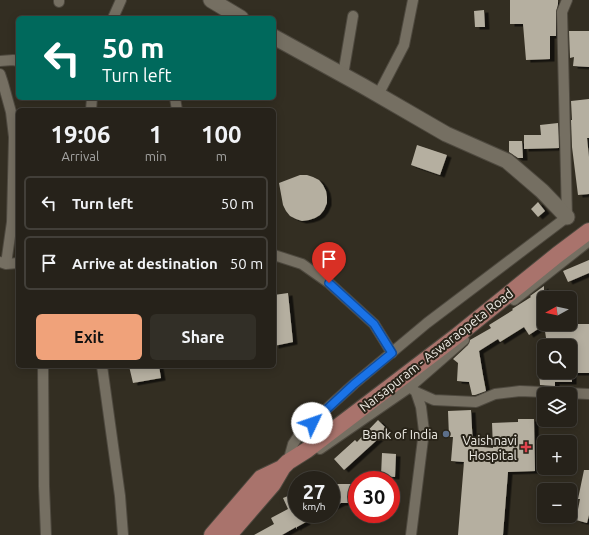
<!DOCTYPE html>
<html lang="en">
<head>
<meta charset="utf-8">
<style>
  :root { --surface:#26221a; --page:#322f27; --text:#f1f3f6; --muted:#a4a4a2; --line:#423f39; --accent:#f0a27a }
  body { margin:0; font-family:Ubuntu,sans-serif; background:var(--page); color:var(--text); height:100vh; display:flex; flex-direction:column; font-size:15px; white-space:nowrap }
  * { box-sizing:border-box; margin:0 }
  p { font-size:13px; color:var(--muted) }
  .icon { flex:none; width:22px; height:22px; fill:none; stroke:currentColor; stroke-width:2; stroke-linecap:round; stroke-linejoin:round }
  .map { position:relative; flex:1; overflow:hidden }
  .sheet { position:absolute; left:16px; top:108px; width:260px; height:260px; display:flex; flex-direction:column; background:var(--surface); border-radius:6px; box-shadow:0 2px 10px #0003,0 0 0 1px var(--line) }
  .sheet>* { flex:none }
  .top-card { position:absolute; left:16px; top:16px; width:260px; height:84px; border-radius:6px; box-shadow:0 2px 10px #0003,0 0 0 1px var(--line); background:#00695c; color:#fff; overflow:hidden }
  .needle { width:26px; rotate:262deg }
  .buttons { position:absolute; left:537px; top:291px; display:grid; gap:8px }
  .buttons a { display:grid; place-items:center; width:40px; height:40px; border-radius:6px; background:var(--surface); box-shadow:0 2px 10px #0003,0 0 0 1px var(--line); font-size:20px }
  .speed { position:absolute; left:288px; top:471px; display:flex; gap:8px; font-size:20px; font-weight:700; text-align:center }
  .speed>* { display:grid; place-content:center; width:52px; height:52px; border-radius:50%; background:var(--surface); box-shadow:0 2px 10px #0003,0 0 0 1px var(--line); line-height:1 }
  .speed small { font-size:10px; font-weight:400 }
  .speed .limit { border:6px solid #d22; background:#fff; color:#111 }
  .pin { position:absolute; display:grid; place-items:center; width:34px; height:34px; color:#fff; margin:-41px -17px; border-radius:50% 50% 50% 0; rotate:-45deg; box-shadow:0 0 4px #0007 }
  .pin .icon { rotate:45deg }
  .me { position:absolute; width:44px; margin:-22px; rotate:48deg; stroke-linejoin:round; filter:drop-shadow(0 0 3px #0008) }
  .turn { display:flex; align-items:center; gap:14px; height:84px; padding:0 20px; font-size:18px }
  .turn .icon { width:52px; height:52px; stroke-width:2.5 }
  .turn b { display:block; font-size:28px; line-height:34px }
  .eta { display:flex; justify-content:space-evenly; align-items:center; height:68px; text-align:center }
  .eta b { font-size:24px; font-weight:700; line-height:28px }
  .button { display:flex; gap:8px; margin-top:auto; padding:8px 20px }
  .button a { flex:1; height:46px; border-radius:6px; background:var(--accent); color:#111; font-size:16px; font-weight:700; line-height:46px; text-align:center }
  .button a+a { background:var(--page); color:var(--text) }
  ul { padding:0; list-style:none }
  li { display:flex; align-items:center; gap:12px; height:54px; margin:0 8px 6px; padding:0 12px; border:2px solid var(--line); border-radius:6px }
  li div { flex:1 }
  li b { display:block; font-size:15px }
  li em { font-style:normal }
  .map>svg:first-child { display:block }
  .building { fill:#b5afa0; filter:url(#shadow) }
  .lines { fill:none; stroke-linecap:round; stroke-linejoin:round }
  .street-casing { stroke:#4e493f; stroke-width:12 }
  .secondary-casing { stroke:#4e493f; stroke-width:17 }
  .primary-casing { stroke:#4e493f; stroke-width:18 }
  .street { stroke:#756f62; stroke-width:10 }
  .secondary { stroke:#756f62; stroke-width:15 }
  .primary { stroke:#a9736c; stroke-width:16 }
  .route-casing { stroke:#114b97; stroke-width:10 }
  .route { stroke:#1a73e8; stroke-width:7 }
  .service-dot { fill:#5c6f8a; stroke:#292419; stroke-width:1.5 }
  .health-dot { fill:#e0444e; stroke:#292419; stroke-width:1.5 }
  .labels { text-anchor:middle; stroke-width:4; stroke-linejoin:round; paint-order:stroke }
  .street-label { font-size:13px; fill:#eeebe4; stroke:#292419 }
  .poi-label { font-size:13px; fill:#eeebe4; stroke:#292419; text-anchor:end }
</style>
</head>
<body>
<div class="map">
<svg width="589" height="535" viewBox="0 0 589 535">
  <defs>
    <filter id="shadow"><feDropShadow dx="4.5" dy="2.5" stdDeviation="0" flood-color="#0009"/></filter>
  </defs>
  <rect width="100%" height="100%" fill="#332e22"/>
  <!-- building -->
  <path class="building" d="M510,0h48v4l-2,8v24h-6v23l-24,1 -3,-36h-13z
    M484,10l1,17h-10l-1,-16z
    M569,31h20v36l-16,-1 1,-9 -4,1z
    M589,99v39h-2l2,19v37l-11,1 -6,-48 -1,-27h1l-1,-19z
    M558,123l1,25 -35,1v-14h17l-1,-10z
    M509,141h13l1,17h-5l-9,-6z
    M417,145l30,10 -7,20 -29,-10z
    M300,175h7l6,2 6,3 4,5 3,6 1,6v6l-3,7 -4,5 -5,3 -6,2 -7,1 -6,-2 -6,-3 -4,-5 -3,-6 -4,-22z
    M538,202l7,9 -7,6 -7,-8z
    M589,260v13l-21,9 -5,-11z
    M544,286v38h45v49h-17v9h-17v4l-15,-1 -1,-13h31v-33l-23,5 -3,-19 -15,10 -5,-8 -24,15 -2,-3 -19,12 4,24 3,16 -11,4h-3l-3,-13 -12,-1 1,-18 -5,-4 15,-14 2,-5 21,-12 -2,-3 24,-15 -1,-1 19,-12 -1,-1z
    M288,293l5,49 -19,4v-51z
    M129,366h30l2,12 -28,5z
    M471,410l2,36 20,2 -1,-25 26,-1v-3h16l1,52 -27,1 -5,63h-45l6,-73 -13,-1 2,-24h-4l-1,-26z
    M378,420l10,10 -44,40 -10,-11 21,-19 2,2z
    M382,453l14,1 -1,23 -14,-1z
    M584,470h5v45l-2,8 -11,-3 4,-21h-2z
    M331,484h26v19h-16l-10,5z
    M293,494l4,7v13h5l4,8 -9,5v2l-1,-2 -14,8h-28l20,-11 -3,-6 17,-9 -5,-11z"/>
  <g class="lines">
    <defs>
      <path id="street" d="M59,2v-2
        M113,18l8,-18
        M0,61l13,-1 5,1
        M0,74l3,9 8,29 3,25 -2,85 -6,42
        M343,75l10,-59
        M378,95l26,-50 9,-45
        M175,98l2,12
        M91,110l1,-12
        M274,255l28,9 27,19 45,41 18,29
        M0,262l6,2 12,-1
        M514,300l75,-59
        M43,366l1,120 2,49
        M102,366l18,130 3,39
        M410,387l54,-47
        M416,392l18,8 42,2 19,-8 25,-3 69,3
        M320,449l90,-62 6,5 5,15 3,24 -13,104
        M289,462h-1l5,-18 8,-12 53,-48 73,-61 140,-106 -5,-205 5,-12"/>
      <path id="secondary" d="M211,0l30,18
        M274,37l89,49 83,48 61,27 35,30 25,26"/>
      <path id="primary" d="M212,535l49,-57 21,-10
        M229,535l44,-51 10,-17 5,-5 19,-12 151,-115 99,-80 32,-24"/>
    </defs>
    <!-- street casing -->
    <use href="#street" class="street-casing"/>
    <!-- secondary casing -->
    <use href="#secondary" class="secondary-casing"/>
    <!-- primary casing -->
    <use href="#primary" class="primary-casing"/>
    <!-- street -->
    <use href="#street" class="street"/>
    <!-- secondary -->
    <use href="#secondary" class="secondary"/>
    <!-- primary -->
    <use href="#primary" class="primary"/>
  </g>
  <g class="lines">
    <defs>
      <path id="route" d="M312,423l42,-39 38,-31 -18,-29 -45,-41"/>
    </defs>
    <!-- route casing -->
    <use href="#route" class="route-casing"/>
    <!-- route -->
    <use href="#route" class="route"/>
  </g>
  <!-- markers -->
  <circle class="service-dot" cx="446" cy="434" r="4"/>
  <path class="health-dot" d="M524 441h4v4h4v4h-4v4h-4v-4h-4v-4h4z"/>
  <g class="labels">
    <!-- street labels -->
    <g class="street-label">
      <text transform="translate(436 350) rotate(-38)" y="5">Narsapuram - Aswaraopeta Road</text>
    </g>
    <!-- poi labels -->
    <g class="poi-label">
      <text x="438" y="439">Bank of India</text>
      <text x="517" y="445">Vaishnavi<tspan x="517" dy="15">Hospital</tspan></text>
    </g>
  </g>
</svg>
<div class="buttons">
<a><svg class="needle" viewBox="-14 -14 28 28"><path d="M0-13l5 13h-10z" fill="#e53935"/><path d="M0 13l5-13h-10z" fill="#a4a4a2"/></svg></a>
<a><svg class="icon" aria-label="search" viewBox="0 0 24 24"><circle cx="10" cy="10" r="6"/><path d="M15 15l6 6"/></svg></a>
<a><svg class="icon" aria-label="layers" viewBox="0 0 24 24"><path d="M12 4l9 5-9 5-9-5zM3 14l9 5 9-5"/></svg></a>
<a>+</a>
<a>−</a>
</div>
<div class="speed"><div>27<small>km/h</small></div><div class="limit">30</div></div>
<div class="pin" style="left:329px;top:283px;background:#d93025"><svg class="icon" aria-label="arrive" viewBox="0 0 24 24"><path d="M6 21V4h12l-3 4 3 4H6"/></svg></div>
<svg class="me" style="left:312px;top:423px" viewBox="-20 -20 40 40"><circle r="19" fill="#fff"/><path d="M0-13L10 11 0 6-10 11z" fill="#1a73e8"/></svg>
<div class="top-card">
<div class="turn"><svg class="icon" aria-label="left" viewBox="0 0 24 24"><path d="M17 20v-9H6M10 6l-5 5 5 5"/></svg><div><b>50 m</b>Turn left</div></div>
</div>
<section class="sheet">
<div class="eta">
<div><b>19:06</b><p>Arrival</p></div>
<div><b>1</b><p>min</p></div>
<div><b>100</b><p>m</p></div>
</div>
<ul>
<li><svg class="icon" aria-label="left" viewBox="0 0 24 24"><path d="M17 20v-9H6M10 6l-5 5 5 5"/></svg><div><b>Turn left</b></div><em>50 m</em></li>
<li><svg class="icon" aria-label="arrive" viewBox="0 0 24 24"><path d="M6 21V4h12l-3 4 3 4H6"/></svg><div><b>Arrive at destination</b></div><em>50 m</em></li>
</ul>
<div class="button"><a>Exit</a><a>Share</a></div>
</section>
</div>
</body>
</html>
